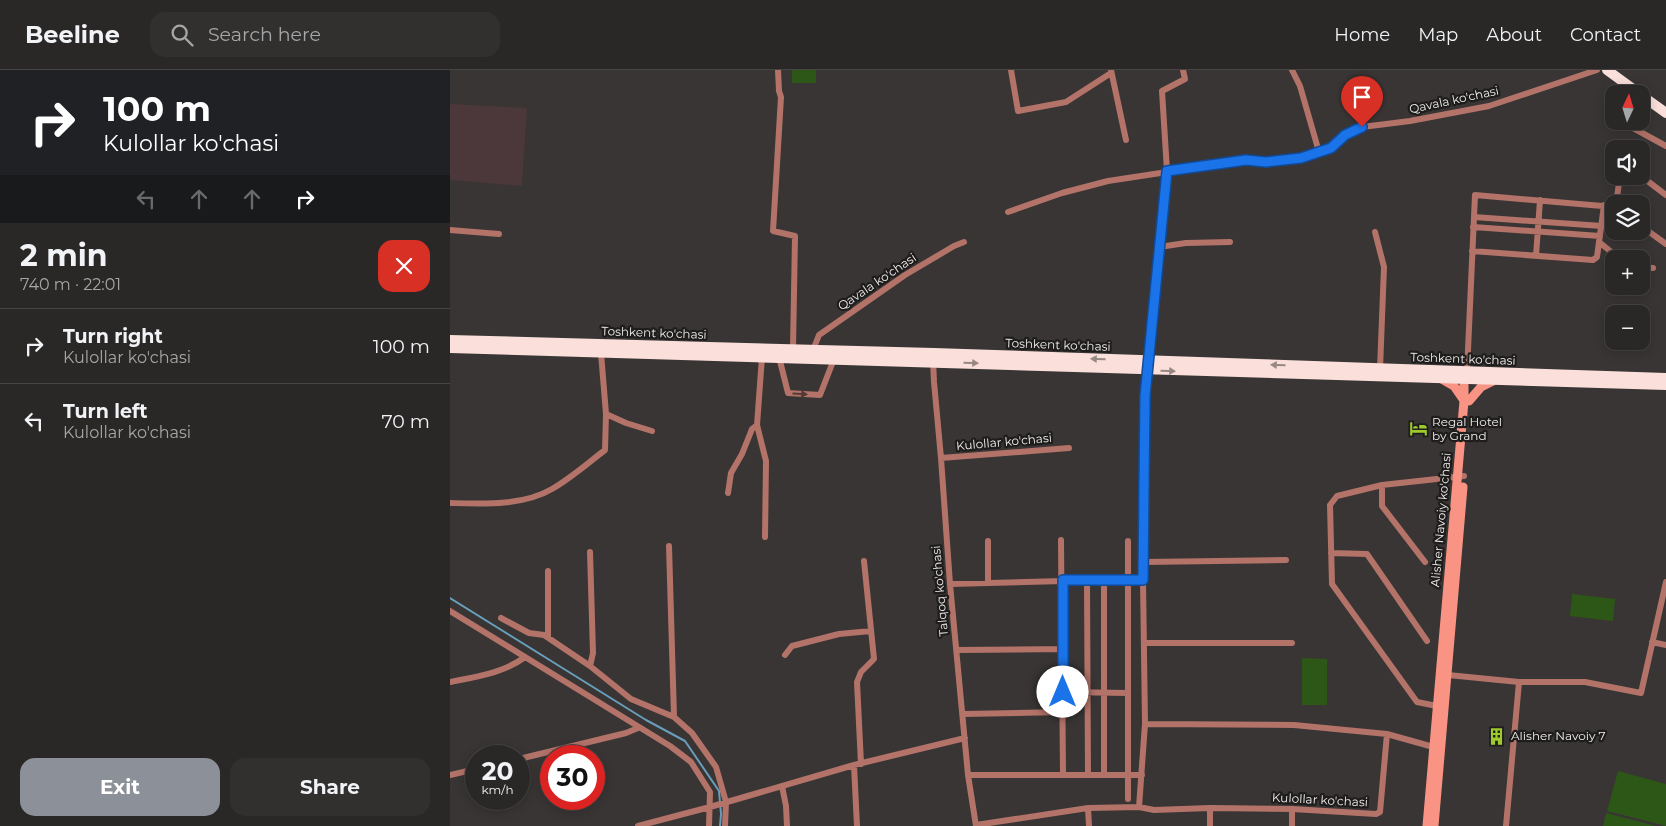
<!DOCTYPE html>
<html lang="en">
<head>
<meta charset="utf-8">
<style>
  :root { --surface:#2a2827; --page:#32302f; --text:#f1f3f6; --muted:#a5a6a7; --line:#464444; --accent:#8c9099 }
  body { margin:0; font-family:Montserrat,sans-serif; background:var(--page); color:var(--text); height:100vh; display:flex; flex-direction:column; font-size:19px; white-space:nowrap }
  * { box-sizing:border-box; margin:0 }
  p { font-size:16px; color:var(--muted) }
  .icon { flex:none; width:28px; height:28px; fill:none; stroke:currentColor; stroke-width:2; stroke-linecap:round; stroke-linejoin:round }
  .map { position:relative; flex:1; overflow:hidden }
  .panel { display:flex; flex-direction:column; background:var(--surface); width:450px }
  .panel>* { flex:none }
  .guide { background:#202124; color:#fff; overflow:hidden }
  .needle { width:32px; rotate:4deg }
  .tools { position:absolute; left:1155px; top:15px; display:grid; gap:10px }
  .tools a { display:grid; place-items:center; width:45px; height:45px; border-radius:10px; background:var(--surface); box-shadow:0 2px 12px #0003,0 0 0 1px var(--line); font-size:25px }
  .speed { position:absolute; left:15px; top:675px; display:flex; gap:10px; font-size:25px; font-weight:700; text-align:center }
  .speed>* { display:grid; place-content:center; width:65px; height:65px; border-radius:50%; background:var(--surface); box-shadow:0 2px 12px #0003,0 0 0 1px var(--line); line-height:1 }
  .speed small { font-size:12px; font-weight:400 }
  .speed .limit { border:8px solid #d22; background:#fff; color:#111 }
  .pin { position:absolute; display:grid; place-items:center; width:42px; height:42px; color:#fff; margin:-51px -21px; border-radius:50% 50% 50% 0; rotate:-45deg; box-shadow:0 0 5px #0007 }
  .pin .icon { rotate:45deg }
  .me { position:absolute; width:55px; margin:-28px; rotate:0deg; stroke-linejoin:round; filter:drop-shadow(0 0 4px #0008) }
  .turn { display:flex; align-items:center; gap:18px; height:105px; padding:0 20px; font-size:22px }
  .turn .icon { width:65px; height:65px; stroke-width:2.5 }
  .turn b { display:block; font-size:35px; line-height:42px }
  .lanes { display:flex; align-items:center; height:48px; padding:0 20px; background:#0003; justify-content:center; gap:25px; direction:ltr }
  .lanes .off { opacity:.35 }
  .round { display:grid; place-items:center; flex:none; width:52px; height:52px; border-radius:15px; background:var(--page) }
  .summary { display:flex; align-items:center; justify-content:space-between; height:85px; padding:0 20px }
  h1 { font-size:30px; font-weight:700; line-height:38px }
  .primary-button { display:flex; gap:10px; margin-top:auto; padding:10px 20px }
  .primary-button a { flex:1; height:58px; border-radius:15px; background:var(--accent); color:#fff; font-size:20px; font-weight:700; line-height:58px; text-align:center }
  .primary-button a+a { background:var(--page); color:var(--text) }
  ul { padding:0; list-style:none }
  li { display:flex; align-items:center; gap:15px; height:75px; padding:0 20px; border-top:1px solid var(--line) }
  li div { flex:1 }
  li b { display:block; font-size:19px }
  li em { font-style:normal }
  header { display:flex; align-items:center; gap:30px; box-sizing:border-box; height:70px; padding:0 25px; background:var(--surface); border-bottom:1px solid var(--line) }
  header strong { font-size:24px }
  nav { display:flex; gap:28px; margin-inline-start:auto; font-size:18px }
  .search { width:350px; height:45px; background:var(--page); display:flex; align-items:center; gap:12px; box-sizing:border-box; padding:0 18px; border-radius:15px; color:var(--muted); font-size:19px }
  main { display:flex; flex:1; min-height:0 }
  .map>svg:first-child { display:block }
  .commercial { fill:#4c373a }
  .pitch { fill:#2d5716 }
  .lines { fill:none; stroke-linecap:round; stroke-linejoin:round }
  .stream { stroke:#689ebb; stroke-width:2 }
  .minor { stroke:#b37369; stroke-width:6 }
  .secondary { stroke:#f99384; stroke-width:9 }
  .trunk { stroke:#fadfda; stroke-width:10 }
  .oneway { fill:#978884 }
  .oneway2 { fill:#523b37 }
  .route-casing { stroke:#114b97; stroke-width:12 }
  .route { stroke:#1a73e8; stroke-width:9 }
  .labels { text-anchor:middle; stroke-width:4.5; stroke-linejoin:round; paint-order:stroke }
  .street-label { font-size:12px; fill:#f0eeed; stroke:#1e1d1c }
  .poi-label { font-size:12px; fill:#f0eeed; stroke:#1e1d1c; text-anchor:start }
</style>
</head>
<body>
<header>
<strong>Beeline</strong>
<div class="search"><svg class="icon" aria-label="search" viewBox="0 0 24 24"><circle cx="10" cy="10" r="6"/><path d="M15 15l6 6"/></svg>Search here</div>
<nav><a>Home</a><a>Map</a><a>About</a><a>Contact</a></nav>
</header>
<main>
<section class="panel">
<div class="guide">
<div class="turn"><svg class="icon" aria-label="right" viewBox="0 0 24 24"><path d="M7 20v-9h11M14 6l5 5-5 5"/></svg><div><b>100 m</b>Kulollar ko'chasi</div></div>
<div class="lanes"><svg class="icon off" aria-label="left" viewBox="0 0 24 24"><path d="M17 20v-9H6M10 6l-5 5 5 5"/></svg><svg class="icon off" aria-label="ahead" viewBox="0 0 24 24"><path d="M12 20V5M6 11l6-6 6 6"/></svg><svg class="icon off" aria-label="ahead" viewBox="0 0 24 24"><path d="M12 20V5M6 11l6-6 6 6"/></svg><svg class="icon" aria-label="right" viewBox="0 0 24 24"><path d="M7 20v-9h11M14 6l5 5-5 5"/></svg></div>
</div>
<div class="summary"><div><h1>2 min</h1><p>740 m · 22:01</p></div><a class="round" style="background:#d93025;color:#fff"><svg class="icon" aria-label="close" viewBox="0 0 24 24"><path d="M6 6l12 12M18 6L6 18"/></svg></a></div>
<ul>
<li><svg class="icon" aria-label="right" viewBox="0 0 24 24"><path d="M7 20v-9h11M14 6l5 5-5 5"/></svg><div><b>Turn right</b><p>Kulollar ko'chasi</p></div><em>100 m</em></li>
<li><svg class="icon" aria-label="left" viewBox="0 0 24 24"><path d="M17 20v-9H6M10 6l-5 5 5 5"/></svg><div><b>Turn left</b><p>Kulollar ko'chasi</p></div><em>70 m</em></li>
</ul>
<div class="primary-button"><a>Exit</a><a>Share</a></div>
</section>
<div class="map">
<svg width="1216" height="756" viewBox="0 0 1216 756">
  <rect width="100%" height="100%" fill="#383534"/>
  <!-- commercial -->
  <path class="commercial" d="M0,34l77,4 -5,78 -72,-6z"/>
  <!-- pitch -->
  <path class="pitch" d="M342,0h24v13h-24z
    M1122,524l43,5 -2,22 -43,-5z
    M852,588l25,1v46h-25z
    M1168,701l48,13v42l-59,-15z
    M1156,743l50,13h-53z"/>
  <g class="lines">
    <!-- stream -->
    <path class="stream" d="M0,528l196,122 39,21 34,50 2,23 -1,12"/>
    <!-- minor -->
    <path class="minor" d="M328,0l1,21 2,6 -8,134 22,5 -2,113
      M561,0l7,41 48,-9 45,-29
      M661,0l15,70
      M842,0l8,16 19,66
      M1183,58l33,18
      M1191,106l25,19
      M1166,134l4,-28
      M558,142l54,-19 46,-12 138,-21 20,2 35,-4 30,-10 14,-13 17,-8 48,-6 79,-15 108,-36
      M1024,147l128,9
      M1191,156l25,18
      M1023,157l127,9
      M0,160l49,4
      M925,162l9,35 -4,102
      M1149,172l21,17
      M709,177l27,-4 44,-1
      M1022,181l121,9 4,-3 7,-52
      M1086,186l4,-56
      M1191,197l12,1
      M363,280l6,-15 86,-60 49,-29 10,-4
      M312,287l-5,68 9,36 -1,76
      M329,287l9,36 32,2 14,-36
      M483,290l1,22 7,76 9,126 18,191 8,51
      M1017,302l8,-177 139,12
      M156,344l20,9 26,8
      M491,388l128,-10
      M932,415v21l43,56
      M278,423l3,-20 11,-19 10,-25 5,-4
      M0,433c33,1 73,3 102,-14 19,-11 36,-26 53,-39l1,-36 -5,-61
      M611,470l2,235
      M538,471v42
      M219,476l5,171
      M881,483l36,1 60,87
      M693,492l143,-2
      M637,510l1,195
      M500,514l113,-3 80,-1
      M0,541l220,135 21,16 19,30 -1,34
      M51,548l28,15 15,2 46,31 41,33 43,18 18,16 24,34 10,35 -1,24
      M98,567v-66
      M1202,572l14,3
      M695,573h147
      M507,580l106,-1
      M335,585l7,-9 47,-12 32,-3
      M140,596l3,-13 -3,-101
      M998,605l71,7 -13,144
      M0,612c25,-5 54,-9 75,-25
      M1069,612h66l56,11 25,-111
      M613,622l65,1
      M987,636l-20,-4 -85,-118 -2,-79 7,-9 45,-11 82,-9
      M513,644l100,-2
      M695,654l149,1 93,9 50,14
      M69,689l107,-26 12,-5
      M411,694l-4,-82 4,-10 13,-13 -10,-98
      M404,695l3,61
      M0,705l26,-6
      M518,705h174
      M654,705v-195
      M332,716l4,20 1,20
      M678,729v-258
      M689,737l6,-83 -2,-144 2,-184 22,-225 -5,-80 23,-12 -2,-9
      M638,738l1,18
      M526,755l112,-17 51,-1 15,3 56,-2 82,1 84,5 4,-2 7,-78
      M188,756l72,-19 144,-42 111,-27
      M760,756v-18
      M842,756v-17"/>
    <!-- secondary -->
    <path class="secondary" d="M992,309l12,7 9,13
      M1019,331l12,-14 12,-6
      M977,756l37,-425v-21l3,-7
      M984,756l29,-339"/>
    <!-- trunk -->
    <path class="trunk" d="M1157,0l33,24
      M1191,25l25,18
      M0,270l484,13 732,25
      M0,278l1216,37"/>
  </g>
  <!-- one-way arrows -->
  <defs><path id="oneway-solid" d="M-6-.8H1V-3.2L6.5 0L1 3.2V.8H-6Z" transform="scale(1.25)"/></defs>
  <g class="oneway">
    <use href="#oneway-solid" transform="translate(648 289) rotate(-178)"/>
    <use href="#oneway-solid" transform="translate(521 293) rotate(2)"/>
    <use href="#oneway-solid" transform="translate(828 295) rotate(-178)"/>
    <use href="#oneway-solid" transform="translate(718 301) rotate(2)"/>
  </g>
  <use class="oneway2" href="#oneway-solid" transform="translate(350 324) rotate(4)"/>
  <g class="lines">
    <defs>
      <path id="route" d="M613,622v-112h80l2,-184 22,-225 79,-11 20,2 35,-4 30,-10 14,-13 17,-8"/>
    </defs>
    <!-- route casing -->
    <use href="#route" class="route-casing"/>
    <!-- route -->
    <use href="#route" class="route"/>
  </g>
  <!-- icons -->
  <defs>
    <symbol id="hotel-bare" viewBox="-9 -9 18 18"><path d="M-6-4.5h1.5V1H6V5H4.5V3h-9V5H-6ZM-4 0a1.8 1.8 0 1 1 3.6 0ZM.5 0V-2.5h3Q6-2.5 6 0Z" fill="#9eca2e" stroke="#1e1d1c" stroke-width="2.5" paint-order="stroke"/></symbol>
    <symbol id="building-bare" viewBox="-9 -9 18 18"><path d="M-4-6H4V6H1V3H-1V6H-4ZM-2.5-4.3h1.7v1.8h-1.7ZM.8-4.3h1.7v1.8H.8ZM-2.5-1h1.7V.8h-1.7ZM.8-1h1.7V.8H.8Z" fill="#9eca2e" stroke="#1e1d1c" stroke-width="2.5" paint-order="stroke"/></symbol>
  </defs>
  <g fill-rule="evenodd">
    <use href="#hotel-bare" x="956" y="346" width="25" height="25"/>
    <use href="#building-bare" x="1034" y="654" width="25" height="25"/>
  </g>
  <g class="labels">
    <!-- street labels -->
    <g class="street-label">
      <text transform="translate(1004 30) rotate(-12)" y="4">Qavala ko'chasi</text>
      <text transform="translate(427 212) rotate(-34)" y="4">Qavala ko'chasi</text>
      <text transform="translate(204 263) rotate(2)" y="4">Toshkent ko'chasi</text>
      <text transform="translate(608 275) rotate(2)" y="4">Toshkent ko'chasi</text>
      <text transform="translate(1013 289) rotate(2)" y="4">Toshkent ko'chasi</text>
      <text transform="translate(554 372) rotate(-5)" y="4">Kulollar ko'chasi</text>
      <text transform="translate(991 450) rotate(-85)" y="4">Alisher Navoiy ko'chasi</text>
      <text transform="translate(490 521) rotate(-95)" y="4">Talqoq ko'chasi</text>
      <text transform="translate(870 730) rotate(3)" y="4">Kulollar ko'chasi</text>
    </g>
    <!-- poi labels -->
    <g class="poi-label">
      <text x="982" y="356">Regal Hotel<tspan x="982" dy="14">by Grand</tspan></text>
      <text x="1061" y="670">Alisher Navoiy 7</text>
    </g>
  </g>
</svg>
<div class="tools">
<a><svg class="needle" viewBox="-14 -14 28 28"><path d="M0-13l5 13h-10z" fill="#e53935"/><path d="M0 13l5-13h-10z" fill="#a5a6a7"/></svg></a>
<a><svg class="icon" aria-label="sound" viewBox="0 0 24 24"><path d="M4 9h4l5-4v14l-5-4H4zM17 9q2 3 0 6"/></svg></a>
<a><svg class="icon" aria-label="layers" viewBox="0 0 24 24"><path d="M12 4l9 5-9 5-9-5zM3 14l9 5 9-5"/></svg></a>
<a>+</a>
<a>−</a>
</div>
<div class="speed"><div>20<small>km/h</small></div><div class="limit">30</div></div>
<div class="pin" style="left:912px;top:57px;background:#d93025"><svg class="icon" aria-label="arrive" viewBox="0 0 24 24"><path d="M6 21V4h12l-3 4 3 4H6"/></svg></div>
<svg class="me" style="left:613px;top:622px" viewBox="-20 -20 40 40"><circle r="19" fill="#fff"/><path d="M0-13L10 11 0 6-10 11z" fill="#1a73e8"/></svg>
</div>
</main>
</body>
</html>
